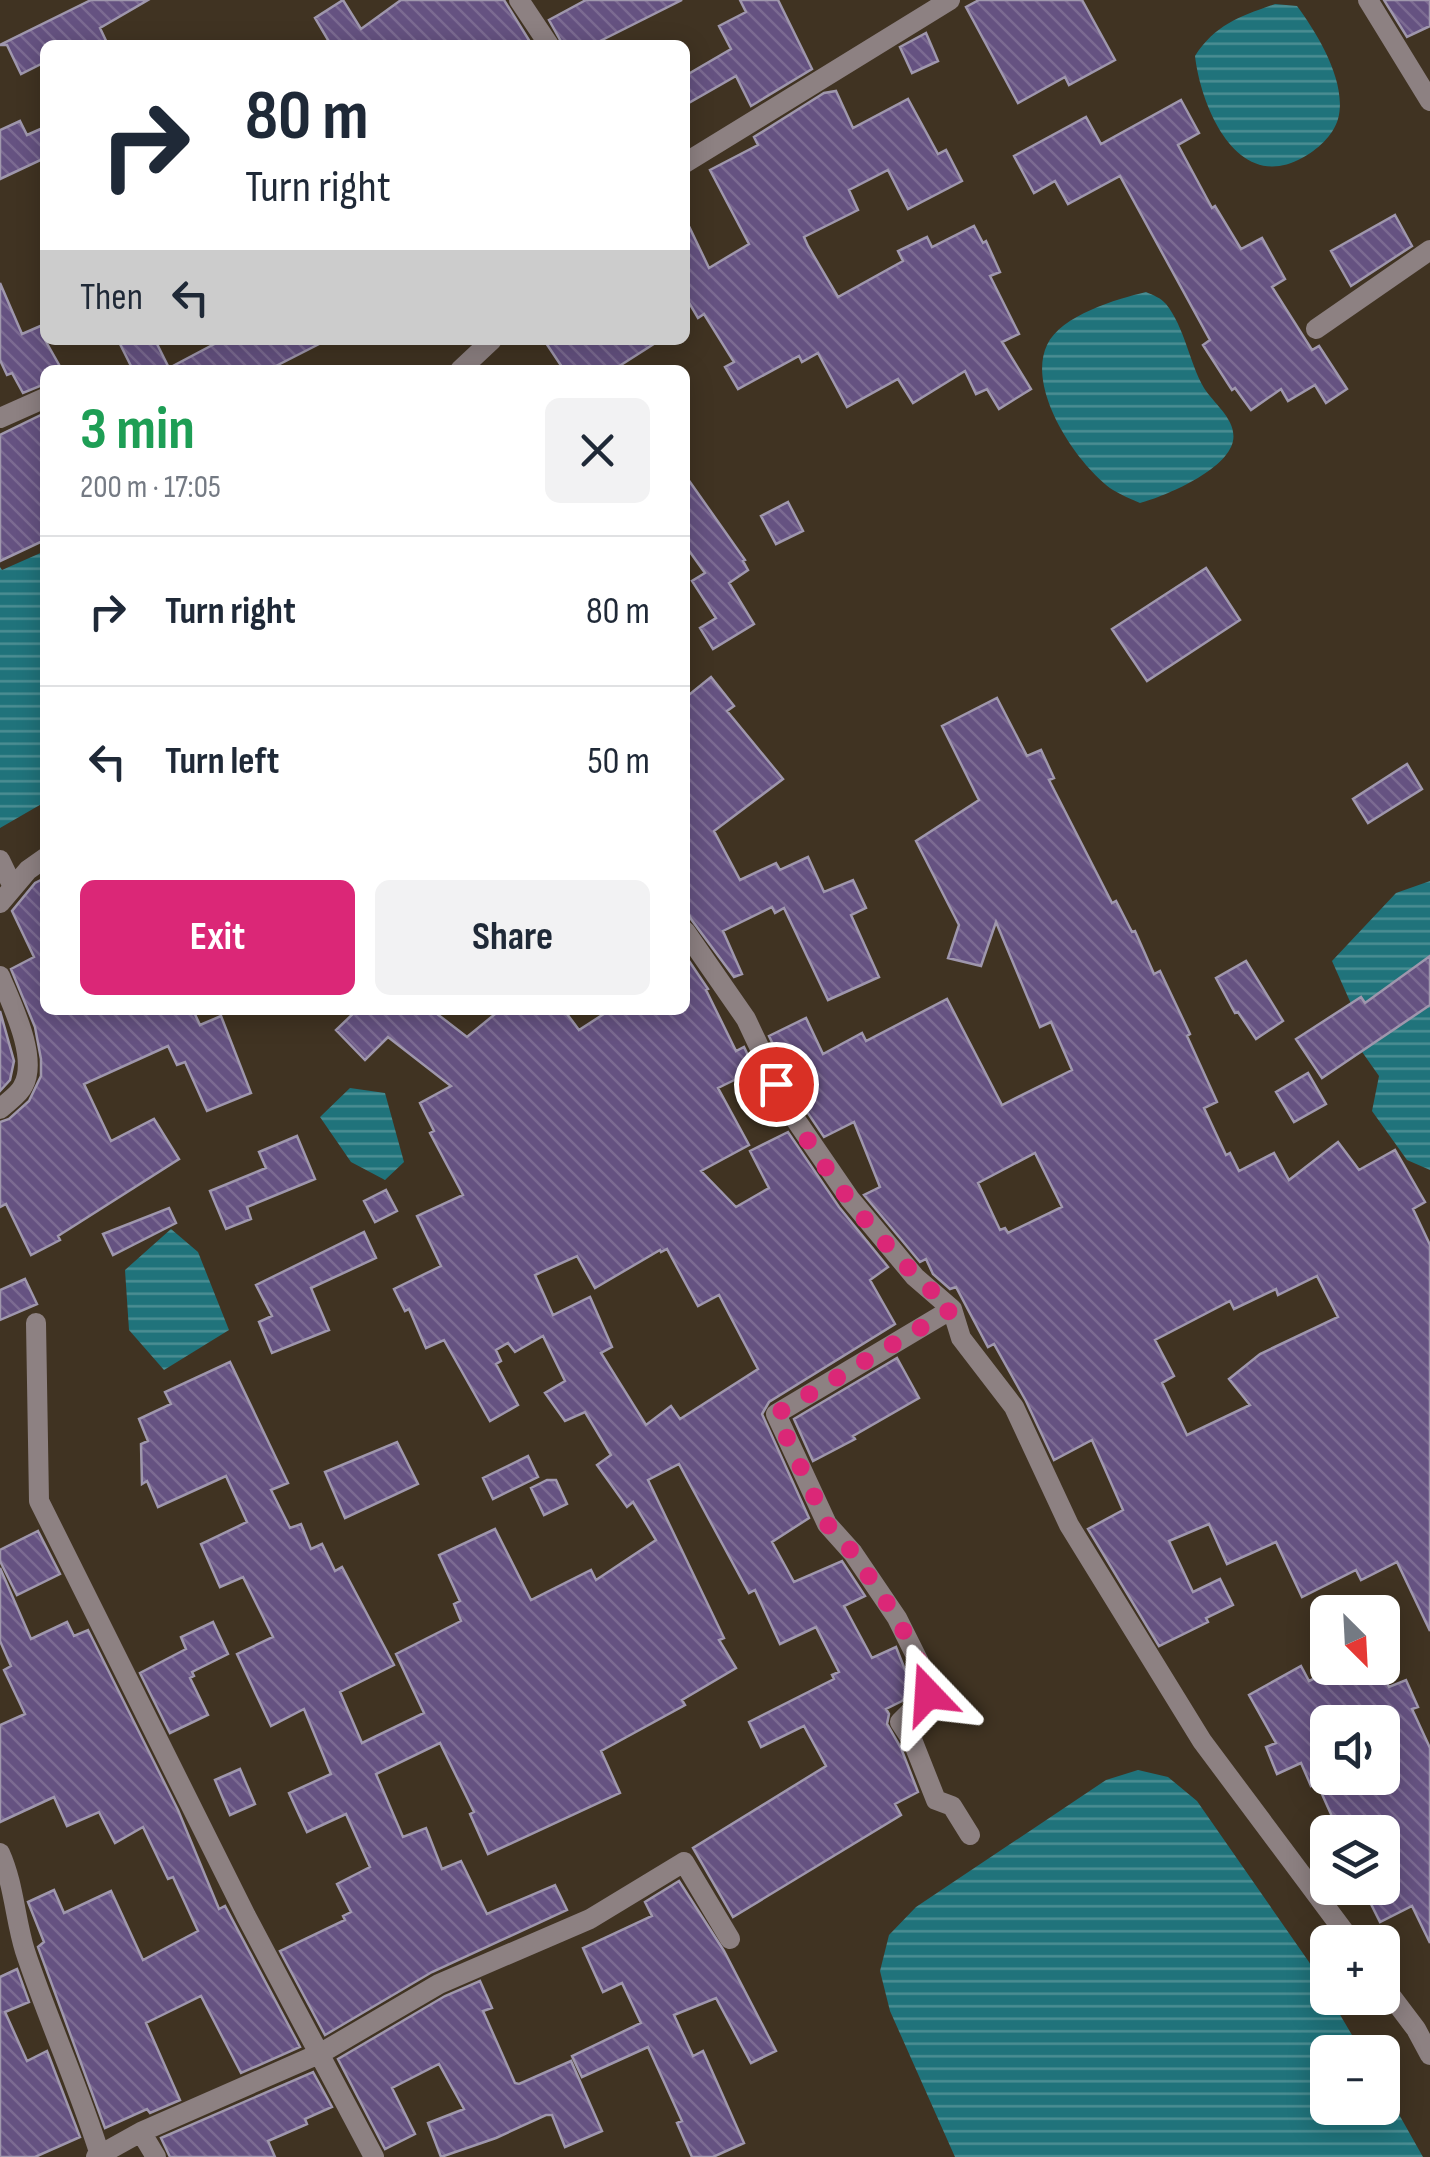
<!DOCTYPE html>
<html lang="en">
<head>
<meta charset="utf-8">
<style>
  :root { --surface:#fff; --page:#f2f2f3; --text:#1f2937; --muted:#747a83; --line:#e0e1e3; --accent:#db2777 }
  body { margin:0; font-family:"Sofia Sans Condensed",sans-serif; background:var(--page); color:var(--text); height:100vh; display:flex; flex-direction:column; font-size:38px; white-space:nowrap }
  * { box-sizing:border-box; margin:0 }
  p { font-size:32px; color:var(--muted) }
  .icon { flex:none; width:55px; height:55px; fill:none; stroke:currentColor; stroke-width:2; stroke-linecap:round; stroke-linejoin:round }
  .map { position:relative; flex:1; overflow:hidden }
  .details { position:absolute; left:40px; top:365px; width:650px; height:650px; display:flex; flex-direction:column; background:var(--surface); border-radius:15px; box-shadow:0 5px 25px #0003 }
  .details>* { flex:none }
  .hud { position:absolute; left:40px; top:40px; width:650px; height:305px; border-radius:15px; box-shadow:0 5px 25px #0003; background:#fff; color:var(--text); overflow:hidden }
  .needle { width:65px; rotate:156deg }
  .buttons { position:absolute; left:1310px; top:1595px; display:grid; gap:20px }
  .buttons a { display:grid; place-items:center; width:90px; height:90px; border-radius:15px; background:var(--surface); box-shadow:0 5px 25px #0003; font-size:50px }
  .pin { position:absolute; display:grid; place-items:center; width:85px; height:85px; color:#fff; margin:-42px; border:5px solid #fff; border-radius:50%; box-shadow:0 2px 10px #0007 }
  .me { position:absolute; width:110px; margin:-55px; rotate:340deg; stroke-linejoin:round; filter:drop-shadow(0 0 8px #0008) }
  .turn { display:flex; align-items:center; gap:35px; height:210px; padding:0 40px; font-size:45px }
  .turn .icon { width:130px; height:130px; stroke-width:2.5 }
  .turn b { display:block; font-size:70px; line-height:85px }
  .then { display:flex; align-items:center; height:95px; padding:0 40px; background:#0003; gap:20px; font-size:38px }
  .round { display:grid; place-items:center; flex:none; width:105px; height:105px; border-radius:15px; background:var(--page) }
  .overview { display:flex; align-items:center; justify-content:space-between; height:170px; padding:0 40px }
  h1 { font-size:60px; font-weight:700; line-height:75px; color:#1e9e55 }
  .primary-button { display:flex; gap:20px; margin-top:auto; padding:20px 40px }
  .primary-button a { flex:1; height:115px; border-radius:15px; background:var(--accent); color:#fff; font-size:40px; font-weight:700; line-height:115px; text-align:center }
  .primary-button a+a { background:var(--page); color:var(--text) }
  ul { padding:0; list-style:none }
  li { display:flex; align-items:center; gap:30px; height:150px; padding:0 40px; border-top:2px solid var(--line) }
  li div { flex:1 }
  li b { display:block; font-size:38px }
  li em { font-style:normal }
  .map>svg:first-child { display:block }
  .water { fill:url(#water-rules) }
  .building { fill:url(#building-back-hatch); stroke:#9f97ad; stroke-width:2.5; fill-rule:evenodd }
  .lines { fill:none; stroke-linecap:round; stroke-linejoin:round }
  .minor { stroke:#8d8182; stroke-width:20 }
  .tertiary { stroke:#8d8182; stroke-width:20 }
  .route { stroke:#db2777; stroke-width:18; stroke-dasharray:0 32.4 }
</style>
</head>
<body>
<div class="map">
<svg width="1430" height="2157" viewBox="0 0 1430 2157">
  <defs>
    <pattern id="water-rules" width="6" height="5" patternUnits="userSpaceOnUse" patternTransform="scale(2.5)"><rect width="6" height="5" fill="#20737b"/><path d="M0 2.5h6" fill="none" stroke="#4c8e93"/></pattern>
    <pattern id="building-back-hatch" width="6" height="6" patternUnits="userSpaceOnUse" patternTransform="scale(2.5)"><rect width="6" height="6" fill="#655281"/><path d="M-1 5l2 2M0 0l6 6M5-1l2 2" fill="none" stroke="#7c6b92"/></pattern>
  </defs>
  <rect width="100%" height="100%" fill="#403322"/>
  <!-- water -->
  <path class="water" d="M1275,4l22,2c20,27 51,77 41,113 -5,17 -21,31 -36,39 -65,36 -101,-51 -107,-102 21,-32 44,-39 80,-52z
    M1146,292c7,3 15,6 20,12 19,24 23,58 38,84 10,16 33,32 29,53 -6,29 -67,55 -93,62 -9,-4 -19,-8 -27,-13 -36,-25 -87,-101 -66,-145 14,-30 70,-46 99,-53z
    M45,551v251l-45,26v-261l2,3z
    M1430,881v289l-23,-10 -35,-49 7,-35 -26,-37 -1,-33 -20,-45 64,-68z
    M350,1088l35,5 19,69 -19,18 -34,-18 -31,-45z
    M171,1229l27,23 31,78 -65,40 -35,-40 -4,-60z
    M1138,1770l30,7 29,24 112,161 53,90h-34v56h54l1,-22 40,71h-468l-65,-146 -10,-40 9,-36 27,-28 190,-127z"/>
  <!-- building -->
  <path class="building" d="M91,0h57l-48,28 8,17h-63v17l-24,12 -14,-29h-7z
    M343,0l18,29 40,-29h103l28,45h-201l-16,-27z
    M586,0h96l-90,45h-29l-14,-25z
    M740,0h38l34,69 -61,37 -15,-30 -51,29v-29l46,-27 -12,-23 27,-14z
    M979,0h103l33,60 -46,25 -4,-8 -47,26 -52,-96z
    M1384,0h46v26l-23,11z
    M926,33l12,28 -26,12 -12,-26z
    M836,91l17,37 55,-29 30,55 8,-4 16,31 -54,28 -20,-39 -39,20 9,20 -54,27 4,9 30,51 65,-36 -5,-10 29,-14 5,10 42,-21 9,17 3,-2 14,31 -10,4 29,58 -17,8 29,47 -32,20 -12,-20 -11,5 -11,-23 -52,32 -15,-24 -51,28 -29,-54 -16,9 -3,-6 -61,33 -13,-22 9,-5 -30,-48 -6,4 -13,-22v-78l24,50 40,-24 -39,-74 48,-25 -4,-8 70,-44z
    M1181,100l18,33 -21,12 34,63 3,-2 26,43 21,-11 23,41 -13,8 40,63 7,-4 28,43 -21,14 -11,-18 -27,16 -7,-12 -30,21 -16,-22 -3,2 -29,-45 7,-5 -90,-164 -52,28 -13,-23 -21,12 -20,-37 72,-39 15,27z
    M20,121l7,14 18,-8v31l-45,21v-49z
    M1395,215l17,31 -61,40 -20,-35z
    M0,283l22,51 23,-10v16l17,30h-17v14l-22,9 -11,-20 -5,2 -7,-15z
    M118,340h37l14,28 53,-28h105l-59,30h-135z
    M544,340h116l-47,30h-49z
    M45,413v127l-45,21v-126z
    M685,475l60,85 -2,1 5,9 -19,13 25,41 -41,25 -13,-21 16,-10 -24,-37 13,-8 -20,-28z
    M788,502l15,29 -27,13 -15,-28z
    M1206,568l34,52 -93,61 -35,-52z
    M711,677l23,29 -7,5 56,68 -69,52 26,49 36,-17 4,7 28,-13 16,35 29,-12 13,28 -15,7 28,62 -51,23 -44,-92 -9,5 -3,-6 -49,24 19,43 -8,3 -43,-58 -6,-13v-208z
    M997,698l30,58 14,-6 13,28 -5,2 63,123 4,-2 16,31 3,-1 19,43 6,-3 30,63 -3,2 30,66 -13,6 22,47 4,-2 9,18 35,-18 15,27 49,-38 21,28 36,-20 30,52 -12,7 17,36v386l-33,-69 -36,18 -5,-10 -54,27 -26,-55 -49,22 -18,-40 -40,17 24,51 27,-13 13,26 -27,13 2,4 -49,24 -71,-117 35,-19 -31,-70 -38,20 -28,-59 -32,-57 -6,3 -32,-60 -6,2 -17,-15 -7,-15 -6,3 -56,-67 16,-8 -26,-65 -30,15 -23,-34 -32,-67 37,-18 17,36 39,-21 4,8 81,-42 55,106 70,-35 -21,-48 -11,5 -44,-105 -15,44 -33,-8 11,-33 -43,-84 63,-41 -37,-74zM1035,1153l27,54 -54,26 -3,-5 -5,2 -22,-47zM1317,1276l21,41 -78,37 -31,25 21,26 -63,30 -25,-52 12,-7 -19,-36 75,-39 4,8 42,-20 2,6z
    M1407,764l15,25 -54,34 -15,-24z
    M45,878v132h148l7,15 21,-9 30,77 -44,18 -22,-49 -8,3 -9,-19 -84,38 27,57 43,-22 25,40 -121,77 2,4 -29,15 -25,-51 -6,3v-85l9,-3 20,-18 12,-25v-17l-6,-32 -24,-58 23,-12 -22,-46 23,-28z
    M685,955l23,34 -2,1 30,61 8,-4 11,23 -37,18 31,57 -48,26 35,36 33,-19 -19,-37 38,-19 51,75 49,60 -18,13 25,44 -126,78 -7,12 47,104 -37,24 22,40 48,-21 23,35 -21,10 28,52 24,-11 17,43 -11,11 -16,8 3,5 -2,10 14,24 17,44 -23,12 6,11 -168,102 -40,-69 133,-82 -22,-40 -43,21 -12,-25 85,-43 -2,-4 7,-3 -23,-45 -36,17 -25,-54 -6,3 -70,-129 -31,16 76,158 -5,2 17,28 -54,32 3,5 -84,46 19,42 -132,61 -18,-40 4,-2 -34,-69 -64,31 27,63 23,-9 16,41 19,-8 26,53 68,-29 12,25 -135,62 -107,63 -45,-84 65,-31 -2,-4 8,-4 -14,-28 33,-17 -24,-53 -39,18 -18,-39 42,-19 -27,-65 -33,17 -34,-72 36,-17 -30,-60 -23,10 -19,-43 46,-22 -21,-46 -68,31 -11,-26 -5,3 -1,-40 7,-3 -9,-22 32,-15 -6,-12 65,-30 58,121 -17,7 19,38 11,-4 10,25 11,-5 13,27 7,-4 52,98 -54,27 22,51 62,-30 -28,-59 65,-33 -7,-17 6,-3 -21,-46 56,-26 36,71 60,-30 5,10 60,-40 -23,-38 -6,5 -30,-42 14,-10 -26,-43 -20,9 -20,-28 20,-12 -22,-45 -28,16 -7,-9 -12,7 5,11 -5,3 22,41 -28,16 -46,-81 -18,8 -17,-39 -4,2 -11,-22 47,-23 -24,-50 46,-21 -33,-62 4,-2 -14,-28 31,-17 -63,-49 -23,23 -29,-30 21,-20h75l35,27 33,-27h64l15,20 31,-20h75zM667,1249l31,57 21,-11 39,74 -78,50 -9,-13 -25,19 -45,-72 11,-6 -22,-50 -37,18 -18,-40 42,-19 18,32 65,-38 1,2z
    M1430,956v49l-108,73 -26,-39 65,-42 4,6z
    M1246,961l37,60 -27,18 -18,-27 -3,1 -19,-35z
    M0,1011l14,50 -4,19 -10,11z
    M1308,1073l18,31 -32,18 -18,-30z
    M297,1136l18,43 -68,28 4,12 -25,10 -16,-38 56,-23 -7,-16z
    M386,1190l11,21 -22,11 -11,-21z
    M169,1208l7,15 -63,32 -10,-21z
    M364,1232l12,26 -65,30 18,42 -57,23 -13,-31 13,-6 -16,-31z
    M25,1279l12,25 -37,16v-30z
    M897,1358l22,40 -66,38 2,3 -42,22 -19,-42z
    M397,1442l21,42 -73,34 -20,-46z
    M528,1456l10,21 -45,22 -10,-21z
    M547,1480h9l11,24 -23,11 -13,-27z
    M38,1531l22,43 -43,21 -17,-34v-11z
    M0,1568l31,71 36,-17 7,14 14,-6 90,180 41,99 6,-3 75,141 -59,26 -40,-77 -55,27 34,77 -30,13 -3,-4 -42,19 -67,-181 6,-5 -16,-40 26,-12 10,23 47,-22 32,69 55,-29 -25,-54 -5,2 -25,-52 -28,16 -16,-31 -32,14 -13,-29 -54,25v-97l25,-11 -21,-44 7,-4 -11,-25z
    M213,1622l15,32 -36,18 2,4 -4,2 18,37 -38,18 -30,-60 46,-24 -5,-12z
    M1301,1666l8,15 27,-13h43l10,19 17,-7 12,27 -6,2 18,39v195l-18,-37 -32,16 -17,-34h19v-56h-43l-22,-49 -6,3 -10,-23 -24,11 -11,-27 10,-4 -27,-48zM1328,1722h54v56h-54z
    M240,1769l15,35 -25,11 -15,-35z
    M679,1881l45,70 52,100 -25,12 -35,-65 -42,17 19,41 10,-5 41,92 -31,14h-21l-15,-34 5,-2 -34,-74 -66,30 -10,-21 69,-33 -19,-40 -19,9 -20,-44 69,-32 -7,-14z
    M17,1969l12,33 -24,10 22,49 20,-10 33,86 -45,20h-35v-180z
    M480,1981l12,27 -9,3 32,72 4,1 52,-23 31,70 -37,16 -13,-32h-6l-50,23 -55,19 -13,-34 36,-14 -25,-45 -47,24 23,46 -30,15 -47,-90 107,-63z
    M313,2072l19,35 -27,12 2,5 -39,17 7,16h-105l-9,-19z"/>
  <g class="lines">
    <!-- minor -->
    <path class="minor" d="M519,0l30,45
      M1368,0l62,101
      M1316,329l114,-79
      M0,860l13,27
      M0,903l28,-33 17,-12
      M685,931l61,88 43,91 61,89 65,78 37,32 9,29 53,69 55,118 133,216 150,201
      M0,976c11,27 39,82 23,110 -4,9 -16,16 -23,23
      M952,1309l-176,105 51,110 26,29 44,65 24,48 7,28 -28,28 13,20 23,58 16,6 18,29
      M36,1323l3,178 207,415 128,241
      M0,1853c14,31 15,66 25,98 23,69 53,134 75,204
      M1382,1984l34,45 14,26
      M141,2132l15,25
      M96,2157l45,-25 180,-79 118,-69 151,-65 94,-57 46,77"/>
    <!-- tertiary -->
    <path class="tertiary" d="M685,163l265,-163
      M460,370l32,-30
      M0,418l45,-20"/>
  </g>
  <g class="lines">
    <!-- route -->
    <path class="route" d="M776,1084c40,81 108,167 176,225l-176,105 51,110 26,29 44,65 24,48 7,28"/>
  </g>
</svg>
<div class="buttons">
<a><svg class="needle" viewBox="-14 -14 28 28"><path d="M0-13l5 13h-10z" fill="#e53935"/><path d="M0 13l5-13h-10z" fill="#747a83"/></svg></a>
<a><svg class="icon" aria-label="sound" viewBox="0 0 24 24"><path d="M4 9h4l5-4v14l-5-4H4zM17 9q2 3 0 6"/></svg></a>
<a><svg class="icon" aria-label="layers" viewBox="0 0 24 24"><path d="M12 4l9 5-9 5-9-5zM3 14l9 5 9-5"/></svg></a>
<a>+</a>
<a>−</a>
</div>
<div class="pin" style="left:776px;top:1084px;background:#d93025"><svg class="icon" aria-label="arrive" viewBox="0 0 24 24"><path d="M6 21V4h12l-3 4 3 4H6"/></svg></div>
<svg class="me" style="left:928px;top:1694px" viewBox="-20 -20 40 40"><path d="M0-17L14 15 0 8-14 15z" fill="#db2777" stroke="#fff" stroke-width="4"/></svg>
<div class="hud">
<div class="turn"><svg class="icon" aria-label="right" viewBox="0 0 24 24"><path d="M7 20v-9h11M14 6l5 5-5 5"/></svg><div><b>80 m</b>Turn right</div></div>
<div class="then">Then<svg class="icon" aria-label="left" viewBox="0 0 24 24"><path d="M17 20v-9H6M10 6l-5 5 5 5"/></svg></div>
</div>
<section class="details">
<div class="overview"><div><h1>3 min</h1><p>200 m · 17:05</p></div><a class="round"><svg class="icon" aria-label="close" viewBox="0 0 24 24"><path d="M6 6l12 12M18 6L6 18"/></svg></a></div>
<ul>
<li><svg class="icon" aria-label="right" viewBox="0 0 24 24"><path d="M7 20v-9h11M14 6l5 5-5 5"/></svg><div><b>Turn right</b></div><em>80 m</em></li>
<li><svg class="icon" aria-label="left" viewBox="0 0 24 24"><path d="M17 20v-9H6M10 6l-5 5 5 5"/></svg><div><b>Turn left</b></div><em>50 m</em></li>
</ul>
<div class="primary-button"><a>Exit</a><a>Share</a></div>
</section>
</div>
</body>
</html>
